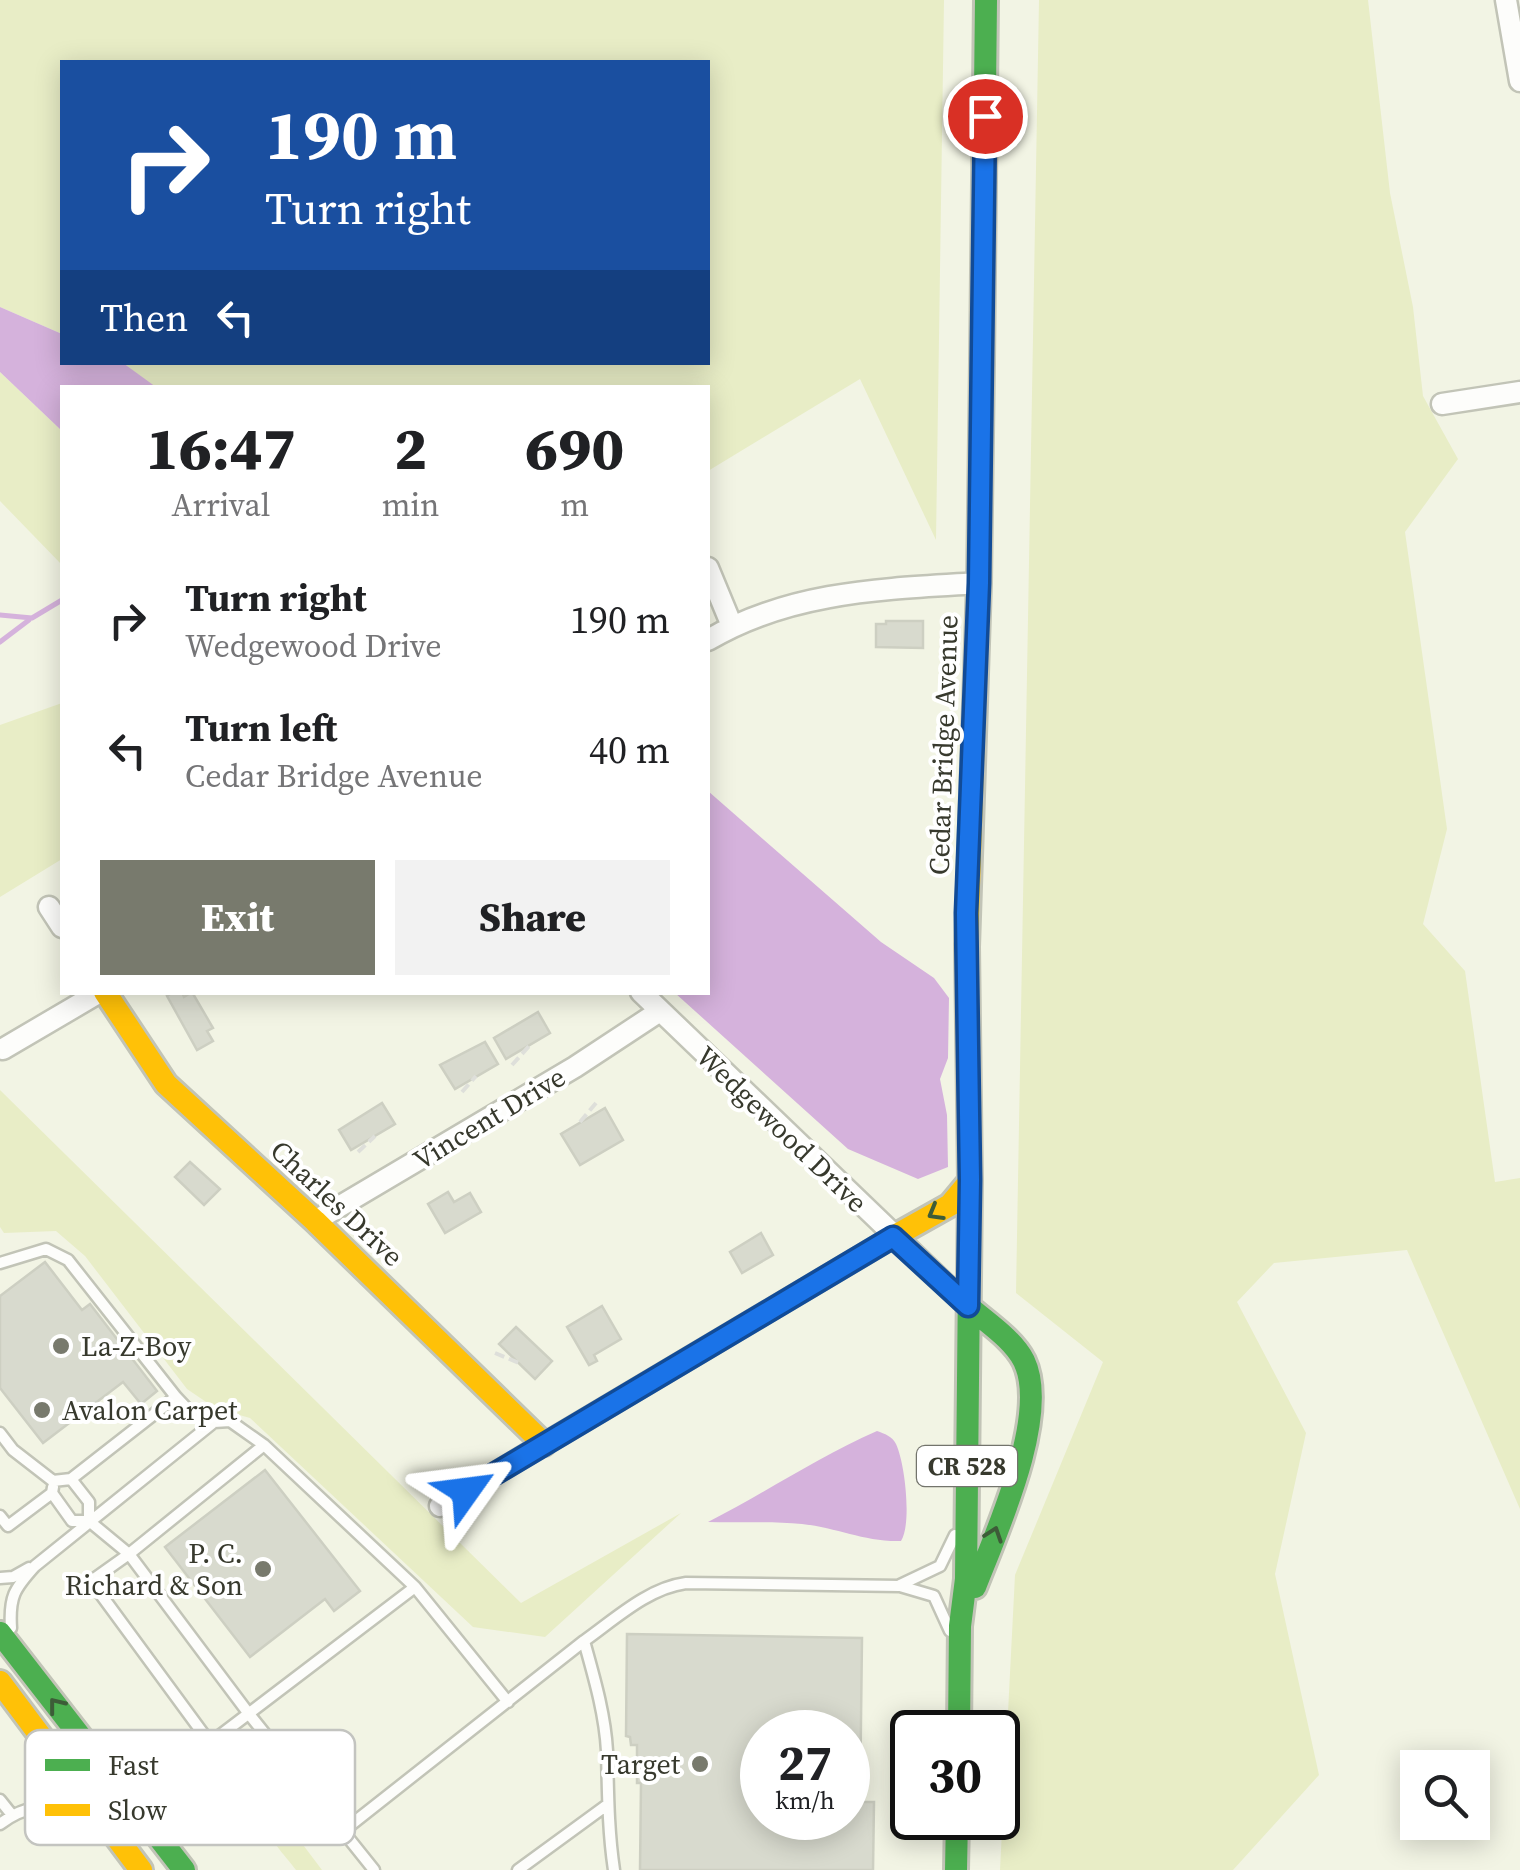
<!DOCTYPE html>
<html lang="en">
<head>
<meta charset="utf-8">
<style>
  :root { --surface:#fff; --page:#f2f2f2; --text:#202124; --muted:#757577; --accent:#787a6d }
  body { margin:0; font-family:"Source Serif 4",serif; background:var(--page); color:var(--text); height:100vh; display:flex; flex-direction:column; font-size:38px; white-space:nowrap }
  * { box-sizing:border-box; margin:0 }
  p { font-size:32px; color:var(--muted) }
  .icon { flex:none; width:55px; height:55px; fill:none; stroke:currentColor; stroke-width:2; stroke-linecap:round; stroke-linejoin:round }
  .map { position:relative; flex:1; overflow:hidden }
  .details { position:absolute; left:60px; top:385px; width:650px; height:610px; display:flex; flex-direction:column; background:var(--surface); border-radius:0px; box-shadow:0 5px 25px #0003 }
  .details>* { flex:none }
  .guide { position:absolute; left:60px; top:60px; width:650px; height:305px; border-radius:0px; box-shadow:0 5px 25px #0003; background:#1a4fa0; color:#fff; overflow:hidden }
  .buttons { position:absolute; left:1400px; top:1750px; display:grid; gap:20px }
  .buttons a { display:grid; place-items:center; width:90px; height:90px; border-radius:0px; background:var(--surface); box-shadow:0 5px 25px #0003; font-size:50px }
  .speed { position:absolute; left:740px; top:1710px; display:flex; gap:20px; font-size:50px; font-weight:700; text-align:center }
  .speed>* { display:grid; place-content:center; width:130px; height:130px; border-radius:50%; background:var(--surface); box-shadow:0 5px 25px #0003; line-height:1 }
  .speed small { font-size:25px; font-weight:400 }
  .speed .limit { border:5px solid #111; border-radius:15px; background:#fff; color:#111 }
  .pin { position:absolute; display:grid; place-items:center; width:85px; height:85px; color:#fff; margin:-42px; border:5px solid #fff; border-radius:50%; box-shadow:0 2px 10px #0007 }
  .me { position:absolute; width:110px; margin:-55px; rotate:59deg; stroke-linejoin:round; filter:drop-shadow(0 0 8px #0008) }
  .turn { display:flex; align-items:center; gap:35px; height:210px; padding:0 40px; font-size:45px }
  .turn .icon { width:130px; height:130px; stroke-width:2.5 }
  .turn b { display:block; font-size:70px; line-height:85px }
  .then { display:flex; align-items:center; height:95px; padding:0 40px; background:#0003; gap:20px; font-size:38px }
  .eta { display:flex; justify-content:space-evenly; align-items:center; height:170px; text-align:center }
  .eta b { font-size:60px; font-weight:800; line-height:70px }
  .button { display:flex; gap:20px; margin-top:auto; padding:20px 40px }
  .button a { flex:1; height:115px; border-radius:0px; background:var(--accent); color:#fff; font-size:40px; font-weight:800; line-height:115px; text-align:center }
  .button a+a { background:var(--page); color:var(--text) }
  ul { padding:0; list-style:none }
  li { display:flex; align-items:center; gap:30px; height:130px; padding:0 40px }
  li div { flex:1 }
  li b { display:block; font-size:38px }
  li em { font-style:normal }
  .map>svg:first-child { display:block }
  .green { fill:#e8edc6 }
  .water { fill:#d5b2dc }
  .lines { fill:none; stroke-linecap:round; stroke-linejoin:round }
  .stream { stroke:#d5b2dc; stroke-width:5 }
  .building { fill:#d8dace; stroke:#cdcfc2; stroke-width:2.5; fill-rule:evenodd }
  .lane-casing { stroke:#c2c4b7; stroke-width:15 }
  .street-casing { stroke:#c2c4b7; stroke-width:25 }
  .fast-casing { stroke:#c2c4b7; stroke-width:28 }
  .slow-casing { stroke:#c2c4b7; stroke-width:28 }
  .path { stroke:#dedfda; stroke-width:4; stroke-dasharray:10 5; stroke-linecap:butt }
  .lane { stroke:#fdfdfb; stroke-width:10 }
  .street { stroke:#fdfdfb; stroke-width:20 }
  .fast { stroke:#4caf50; stroke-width:22 }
  .slow { stroke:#ffc107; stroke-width:22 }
  .oneway { stroke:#3d5c38 }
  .route-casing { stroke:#114b97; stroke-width:25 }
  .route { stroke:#1a73e8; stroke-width:18 }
  .poi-dot { fill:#787a6d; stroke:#fff; stroke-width:4 }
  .labels { text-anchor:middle; stroke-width:8; stroke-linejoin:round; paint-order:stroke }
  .shield { fill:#fff; stroke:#73746c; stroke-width:2.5 }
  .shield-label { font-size:25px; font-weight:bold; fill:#37392d }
  .street-label { font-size:28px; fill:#37392d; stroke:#fff }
  .poi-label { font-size:28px; fill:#37392d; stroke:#fff; text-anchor:start }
  .key { fill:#fff; stroke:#c3c4c0; stroke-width:2.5 }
  .key-label { font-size:28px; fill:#37392d }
</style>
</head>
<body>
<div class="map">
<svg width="1520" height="1870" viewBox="0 0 1520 1870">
  <rect width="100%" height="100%" fill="#f2f4e4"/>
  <!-- green -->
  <path class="green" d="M0,0h944l-8,540 -76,-161 -152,92v-83h-552l-33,-25 585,-1v-300h-646v272l-62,-27z
    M1039,0h329l22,193 23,114 10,89 35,63 -53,73 42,297 -24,95 42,47 30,211 25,-4v331l-113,-259 -133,13 -37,39 69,131 -31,141 44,201 -86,95h-233l15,-295 88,-213 -87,-69z
    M0,372l62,59v134l-62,-64z
    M62,703v156l-62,38v-172z
    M0,1090l521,513 160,-90 -136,124 -72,-10 -223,-209 -35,-10 -28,-19 -102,-133 -29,-25 -52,2 -4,-6z
    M268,1805h5l49,65h-26c-13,-18 -41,-42 -28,-65z"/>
  <!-- water -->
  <path class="water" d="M0,307l62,27v28l61,1 33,24 -94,1v43l-62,-59z
    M708,791l173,151 53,36 15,20 -1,60 -8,21 7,36 1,52 -30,12 -70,-30 -173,-156 33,-1z
    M877,1431c8,3 15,5 19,13 9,19 16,80 5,97 -37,1 -62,-13 -99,-17 -31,-3 -63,-1 -94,-2 57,-29 110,-65 169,-91z"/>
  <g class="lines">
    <!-- stream -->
    <path class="stream" d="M0,615l32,3 30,-18
      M0,642l29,-22"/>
  </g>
  <!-- building -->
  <path class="building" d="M886,621h37v27l-47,-1v-23h10z
    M173,992h9l2,5 8,-5 21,36 -6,3 6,10 -16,9 -30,-54z
    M538,1012l12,21 -44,26 -12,-21z
    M485,1042l13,22 -43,25 -15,-24z
    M382,1103l13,21 -44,26 -12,-20z
    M605,1108l18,32 -43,25 -19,-31z
    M190,1162l30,27 -16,16 -29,-28z
    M448,1192l6,10 16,-9 11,19 -36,21 -17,-29z
    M761,1233l12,22 -31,18 -12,-21z
    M45,1262l37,48 8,-6 67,87 -16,13 -18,-22 -80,61 -43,-55v-92z
    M602,1306l19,33 -27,16 3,6 -8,4 -22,-38z
    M516,1327l36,34 -17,18 -36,-35z
    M265,1470l95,121 -26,20 -9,-12 -75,58 -85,-110z
    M627,1634l235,4 -2,164h14l-1,68h-233l1,-87h-4v-38h-6l-1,-8 -4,-1zM762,1732h86v86h-86z"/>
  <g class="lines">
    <defs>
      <path id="lane" d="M0,1263l46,-14 22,11 108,137 16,17 22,8
        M0,1433l13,17 40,31 18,-2 105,-82
        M264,1445l-135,109 -38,27 119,162 205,-156
        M71,1479l18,23v19
        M52,1493l20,28h17l40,33 120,160 125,156
        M0,1516l8,10 44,-33 1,-6
        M0,1578l13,-1 16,-9
        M900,1585l40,-19 15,-31
        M11,1628c-2,-31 3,-39 24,-62l179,-144 16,-1 34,24 151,142 93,115
        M0,1800l12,15
        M0,1824c22,-17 53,-24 78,-15
        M343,1831l241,-190
        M518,1870l89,-65
        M614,1870c-6,-40 -6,-79 -7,-119 -2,-37 -13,-74 -23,-110 31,-22 64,-53 102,-58l214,3 34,10 16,35"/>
      <path id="street" d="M1506,0l14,81
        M1442,404l78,-12
        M708,568l24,58
        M708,640c83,-49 176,-51 271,-57
        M49,907l13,20
        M641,992l327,314
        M3,1049l97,-57
        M315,1221l260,-154 85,-56
        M440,1506l453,-269"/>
      <path id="fast" d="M982,362l4,-362
        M968,1306c18,16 45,33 56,55 26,54 -28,172 -49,226
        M0,1633l184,237
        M959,1732l1,-106 6,-47 4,-398 -3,-234
        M956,1870l1,-52"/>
      <path id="slow" d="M967,947l12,-364 3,-221
        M105,992l61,92 149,137 229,223
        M893,1237l57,-32 20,-24
        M0,1682l141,188"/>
    </defs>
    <!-- lane casing -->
    <use href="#lane" class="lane-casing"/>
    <!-- street casing -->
    <use href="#street" class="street-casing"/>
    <!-- fast casing -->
    <use href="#fast" class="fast-casing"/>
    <!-- slow casing -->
    <use href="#slow" class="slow-casing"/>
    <!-- path -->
    <path class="path" d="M512,1065l19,-21
      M462,1092l14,-16
      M580,1122l16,-19
      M358,1152l17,-16
      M495,1353l24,10"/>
    <!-- lane -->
    <use href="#lane" class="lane"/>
    <!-- street -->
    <use href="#street" class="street"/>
    <!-- fast -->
    <use href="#fast" class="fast"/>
    <!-- slow -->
    <use href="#slow" class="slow"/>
  </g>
  <!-- one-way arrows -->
  <defs><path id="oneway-chevron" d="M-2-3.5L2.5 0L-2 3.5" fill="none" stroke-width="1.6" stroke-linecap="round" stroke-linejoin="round" transform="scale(2.5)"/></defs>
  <g class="oneway">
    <use href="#oneway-chevron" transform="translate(935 1213) rotate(150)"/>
    <use href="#oneway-chevron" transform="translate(994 1534) rotate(-71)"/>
    <use href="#oneway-chevron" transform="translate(56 1705) rotate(-128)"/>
  </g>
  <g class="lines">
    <defs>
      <path id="route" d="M466,1491l427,-254 75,69 2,-126 -4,-267 13,-330 6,-467"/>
    </defs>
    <!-- route casing -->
    <use href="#route" class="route-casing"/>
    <!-- route -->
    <use href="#route" class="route"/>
  </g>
  <!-- markers -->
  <g class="poi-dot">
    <circle cx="61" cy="1346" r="10"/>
    <circle cx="42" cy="1410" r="10"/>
    <circle cx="263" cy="1569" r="10"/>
    <circle cx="700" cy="1764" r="10"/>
  </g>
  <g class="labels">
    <!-- shield labels -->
    <rect class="shield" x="917" y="1446" width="100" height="40" rx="8"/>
    <g class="shield-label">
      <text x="967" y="1475">CR 528</text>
    </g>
    <!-- street labels -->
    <g class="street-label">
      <text transform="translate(943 745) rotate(-88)" y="10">Cedar Bridge Avenue</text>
      <text transform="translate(489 1118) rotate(-31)" y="10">Vincent Drive</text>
      <text transform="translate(782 1129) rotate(44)" y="10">Wedgewood Drive</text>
      <text transform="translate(337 1203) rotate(43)" y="10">Charles Drive</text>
    </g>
    <!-- poi labels -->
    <g class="poi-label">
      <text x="81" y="1356">La-Z-Boy</text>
      <text x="62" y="1420">Avalon Carpet</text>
      <text x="243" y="1563" text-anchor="end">P. C.<tspan x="243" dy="32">Richard &amp; Son</tspan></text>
      <text x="680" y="1774" text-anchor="end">Target</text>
    </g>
  </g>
  <!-- legend -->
  <rect x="25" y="1730" width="330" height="115" rx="15" class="key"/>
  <rect x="45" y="1759" width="45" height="12" fill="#4caf50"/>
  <rect x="45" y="1804" width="45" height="12" fill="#ffc107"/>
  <g class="key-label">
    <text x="108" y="1775">Fast</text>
    <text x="108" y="1820">Slow</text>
  </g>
</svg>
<div class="buttons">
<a><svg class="icon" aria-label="search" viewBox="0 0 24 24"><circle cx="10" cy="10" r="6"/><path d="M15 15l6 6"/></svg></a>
</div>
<div class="speed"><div>27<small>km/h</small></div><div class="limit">30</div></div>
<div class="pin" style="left:985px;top:116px;background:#d93025"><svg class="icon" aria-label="arrive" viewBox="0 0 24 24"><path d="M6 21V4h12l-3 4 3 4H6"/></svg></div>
<svg class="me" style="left:466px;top:1491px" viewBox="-20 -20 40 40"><path d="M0-17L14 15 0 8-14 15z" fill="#1a73e8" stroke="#fff" stroke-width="4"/></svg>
<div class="guide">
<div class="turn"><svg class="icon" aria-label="right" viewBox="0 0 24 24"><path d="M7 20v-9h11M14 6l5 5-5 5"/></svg><div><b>190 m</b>Turn right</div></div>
<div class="then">Then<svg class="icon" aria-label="left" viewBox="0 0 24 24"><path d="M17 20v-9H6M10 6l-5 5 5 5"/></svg></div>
</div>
<section class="details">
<div class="eta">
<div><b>16:47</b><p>Arrival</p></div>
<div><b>2</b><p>min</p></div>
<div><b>690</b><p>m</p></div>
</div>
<ul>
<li><svg class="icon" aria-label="right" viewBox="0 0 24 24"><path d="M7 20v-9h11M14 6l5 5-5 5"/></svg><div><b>Turn right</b><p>Wedgewood Drive</p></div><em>190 m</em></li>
<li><svg class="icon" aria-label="left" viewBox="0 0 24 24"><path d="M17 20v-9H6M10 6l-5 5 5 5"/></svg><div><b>Turn left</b><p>Cedar Bridge Avenue</p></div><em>40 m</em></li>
</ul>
<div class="button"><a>Exit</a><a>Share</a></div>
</section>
</div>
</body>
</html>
